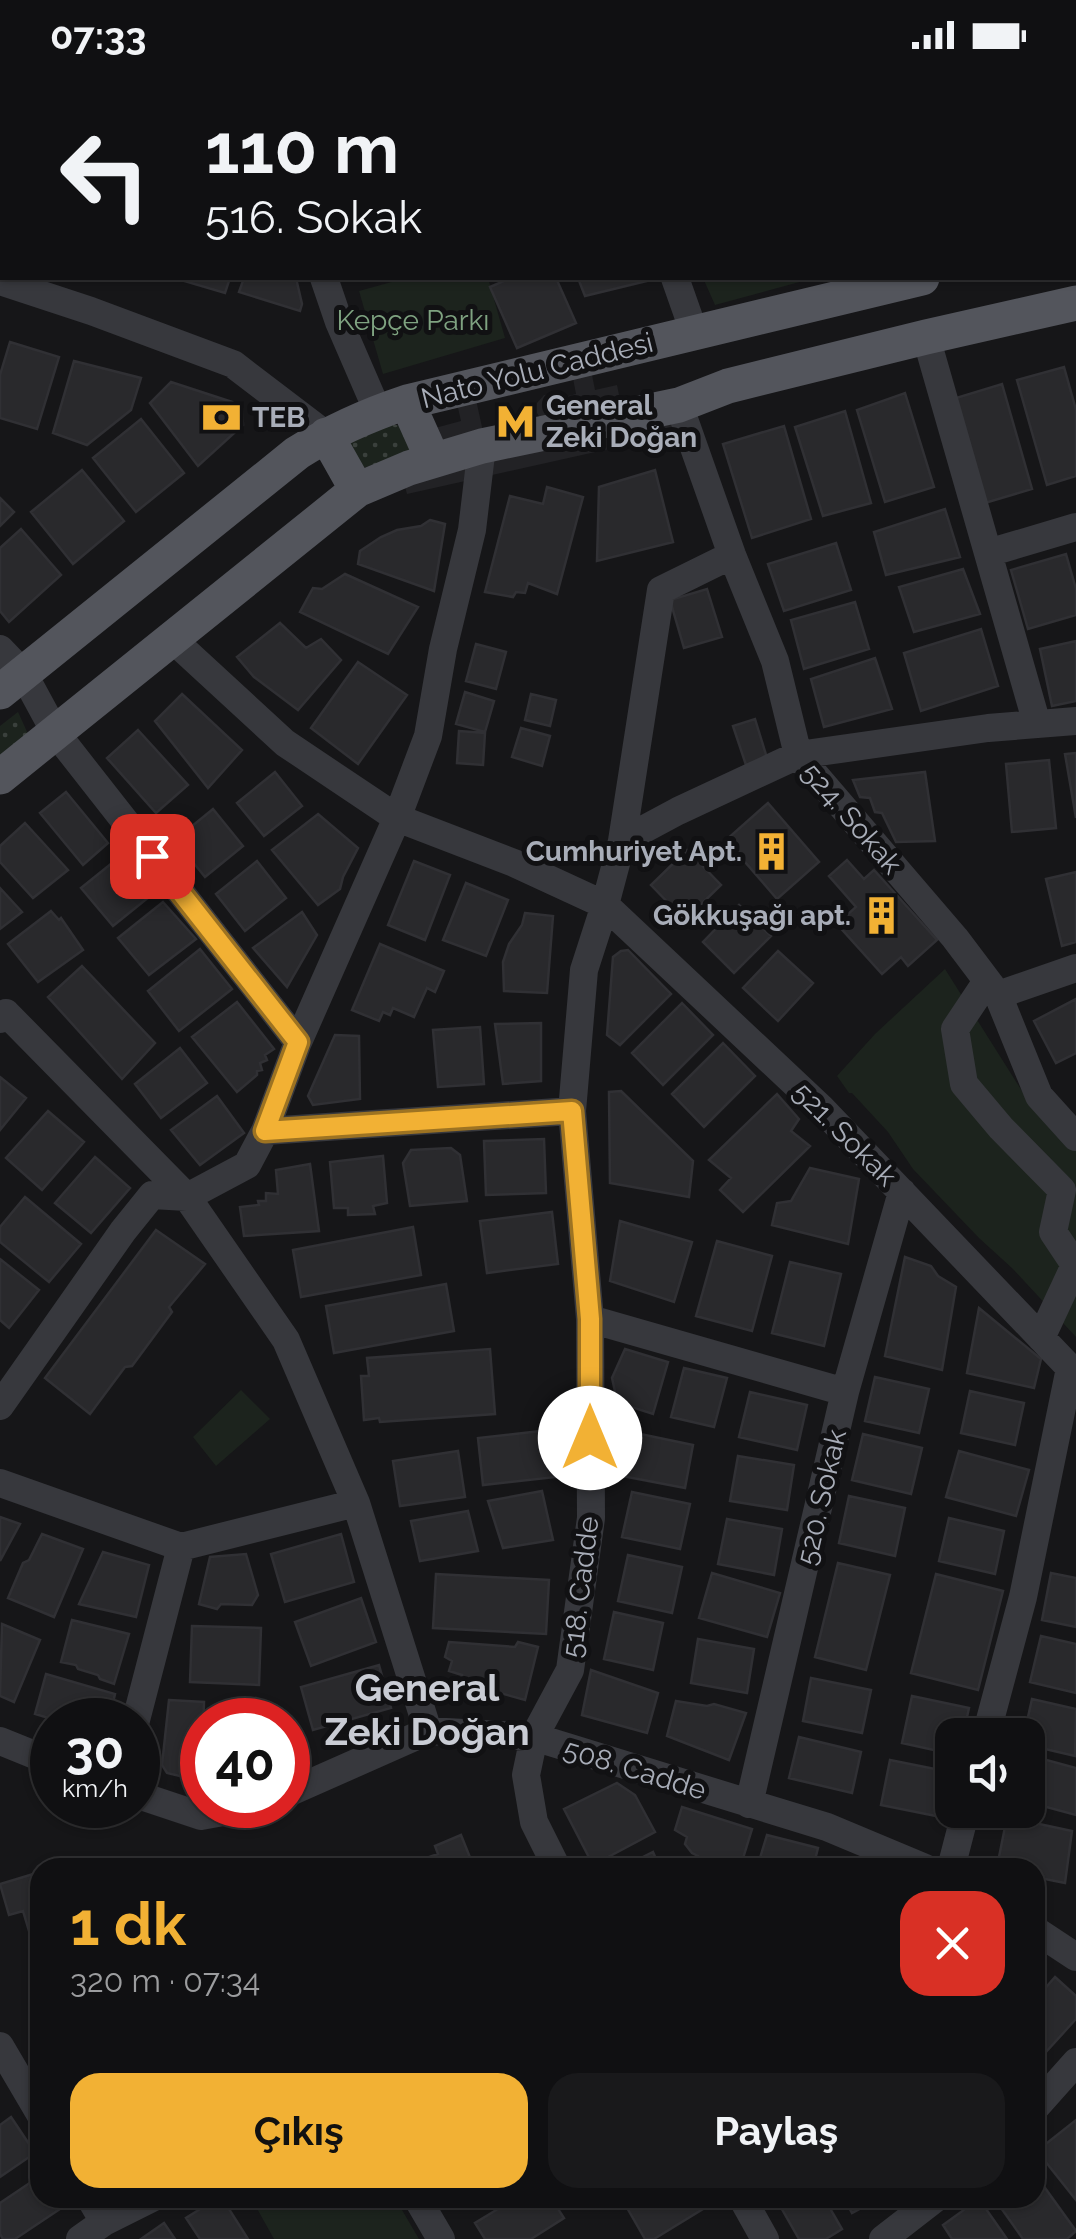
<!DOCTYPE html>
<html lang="tr">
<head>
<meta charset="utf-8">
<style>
  :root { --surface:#101012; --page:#19191b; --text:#f1f3f6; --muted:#9c9d9f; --line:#303032; --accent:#f2b134 }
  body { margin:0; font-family:Raleway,sans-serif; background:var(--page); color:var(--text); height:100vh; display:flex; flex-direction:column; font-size:38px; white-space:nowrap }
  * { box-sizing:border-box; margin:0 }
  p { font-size:32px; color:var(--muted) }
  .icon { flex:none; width:55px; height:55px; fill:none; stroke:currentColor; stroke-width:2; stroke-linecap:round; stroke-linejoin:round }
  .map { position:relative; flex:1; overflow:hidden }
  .panel { position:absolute; left:30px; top:1788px; width:1015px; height:350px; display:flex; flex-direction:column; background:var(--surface); border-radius:30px; box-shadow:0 2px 8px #0004,0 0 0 2px var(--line) }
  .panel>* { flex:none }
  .top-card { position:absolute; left:0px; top:0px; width:1078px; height:210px; box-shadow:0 2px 8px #0004,0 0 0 2px var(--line); background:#101012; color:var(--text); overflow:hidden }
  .fabs { position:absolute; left:935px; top:1648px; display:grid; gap:20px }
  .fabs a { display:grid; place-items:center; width:110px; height:110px; border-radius:20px; background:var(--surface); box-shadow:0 2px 8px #0004,0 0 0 2px var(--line); font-size:50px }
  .speed { position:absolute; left:30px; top:1628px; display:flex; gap:20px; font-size:50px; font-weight:700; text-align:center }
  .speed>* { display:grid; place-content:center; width:130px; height:130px; border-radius:50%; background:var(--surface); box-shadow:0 2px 8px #0004,0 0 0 2px var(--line); line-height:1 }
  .speed small { font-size:25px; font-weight:400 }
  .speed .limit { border:15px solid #d22; background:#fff; color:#111 }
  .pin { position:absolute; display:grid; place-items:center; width:85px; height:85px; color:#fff; margin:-42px; border-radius:20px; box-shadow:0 5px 15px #0006 }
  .me { position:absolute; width:110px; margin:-55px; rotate:0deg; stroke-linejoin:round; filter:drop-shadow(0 0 8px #0008) }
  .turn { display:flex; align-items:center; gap:35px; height:210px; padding:0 40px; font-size:45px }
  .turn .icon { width:130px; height:130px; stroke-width:2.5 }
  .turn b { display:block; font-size:70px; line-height:85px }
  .round { display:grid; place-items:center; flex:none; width:105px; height:105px; border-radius:30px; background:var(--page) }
  .summary { display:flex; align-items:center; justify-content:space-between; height:170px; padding:0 40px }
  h1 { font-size:60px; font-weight:700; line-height:75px; color:var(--accent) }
  .button { display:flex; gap:20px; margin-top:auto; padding:20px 40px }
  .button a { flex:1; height:115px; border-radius:30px; background:var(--accent); color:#111; font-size:40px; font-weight:700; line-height:115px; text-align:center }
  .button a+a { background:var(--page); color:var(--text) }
  .status { display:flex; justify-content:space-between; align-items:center; height:70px; padding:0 50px; background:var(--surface); direction:ltr }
  .status svg { height:28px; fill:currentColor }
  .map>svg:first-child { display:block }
  .built { fill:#222225; fill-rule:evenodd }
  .grass { fill:url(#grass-dots) }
  .park { fill:#1c231d }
  .building { fill:#29292c; stroke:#303034; stroke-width:2.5 }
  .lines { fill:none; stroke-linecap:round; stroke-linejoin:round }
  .minor { stroke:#37383d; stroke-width:28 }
  .major { stroke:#53555c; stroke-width:35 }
  .route-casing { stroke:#9d7322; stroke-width:25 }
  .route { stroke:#f2b134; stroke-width:18 }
  .labels { text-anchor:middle; stroke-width:10; stroke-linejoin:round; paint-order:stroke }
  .park-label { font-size:28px; fill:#7fa381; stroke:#111113 }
  .street-label { font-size:28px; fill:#a8adb8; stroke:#111113 }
  .poi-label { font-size:28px; font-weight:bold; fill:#a8adb8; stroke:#111113; text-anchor:start }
  .district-label { font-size:38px; font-weight:bold; fill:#c9ccd4; stroke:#111113 }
</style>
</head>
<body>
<div class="status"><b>07:33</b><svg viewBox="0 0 49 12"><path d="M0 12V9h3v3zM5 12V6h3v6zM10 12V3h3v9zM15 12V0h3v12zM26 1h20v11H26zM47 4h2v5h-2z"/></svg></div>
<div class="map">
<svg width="1076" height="2169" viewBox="0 0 1076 2169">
  <defs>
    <pattern id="grass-dots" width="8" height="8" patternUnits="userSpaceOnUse" patternTransform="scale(2.5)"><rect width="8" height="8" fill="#1c231d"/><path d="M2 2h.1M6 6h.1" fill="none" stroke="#3a403c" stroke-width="1.8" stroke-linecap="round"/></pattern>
  </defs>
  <rect width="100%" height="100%" fill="#161618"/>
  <!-- built -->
  <path class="built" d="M656,270l3,15 -68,15 4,20 22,-5 4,20 -22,5 5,24 68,-15 4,15 -269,60 -4,-15 67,-15 -5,-23 -25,6 -5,-19 26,-7 -5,-22 -66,15 -3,-14zM572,303l4,21 -12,3 -10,-4 -10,2 -7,8v10l5,8 9,4 29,-10 5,23 -96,21 -14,-64z"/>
  <!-- grass -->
  <path class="grass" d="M393,354l10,3 9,18 -5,9 -47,15 -14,-26z
    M18,642l10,22 -28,24v-32z"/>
  <!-- park -->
  <path class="park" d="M406,208h82l17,60 -122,36 -24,-83z
    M703,208h111l-99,27z
    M945,899l82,130 49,49v189l-63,-68 -34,-31 -66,-69 -25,-37 -36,-39h-3l-12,-17 38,-42z
    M241,1320l29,29 -54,47 -23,-29z
    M251,2128h144l24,41h-145z"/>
  <!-- building -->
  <path class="building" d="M284,0h72v2h-72z
    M372,0h63v2h-63z
    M519,0h67l1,2h-68z
    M855,0h74l1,2h-74z
    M0,90l2,1v67l-2,-1z
    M182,208h48l-5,15 -44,-13z
    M244,208h52l6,26 -2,7 -61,-19z
    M511,208h45l20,45 -59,25 -27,-61z
    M578,208h81l-74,18z
    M10,272l49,15 -22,72 -37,-11v-43z
    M74,291l67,17 -10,32 -44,35 -34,-12z
    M1064,297l12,43v66l-29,9 -30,-105z
    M171,312l61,20 10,7 1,16 -45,41 -48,-63z
    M1002,314l30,105 -47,14 -29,-105z
    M905,323l29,94 -49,15 -28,-92z
    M845,341l26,92 -48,13 -28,-89z
    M141,349l43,54 -48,39 -43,-54z
    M784,356l27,93 -59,19 -29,-94z
    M82,400l42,51 -51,43 -42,-52z
    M655,400l18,72 -76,19 2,-74z
    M547,417l36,10 -26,97 -29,-11 -3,10 -9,-1 -3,5 -28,-5 25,-96 33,8z
    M0,428l14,14 -14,14z
    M945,439l15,48 -74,18 -12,-43z
    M430,450l15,4 -11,67 -76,-27 2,-13 21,-14 16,-7 24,-4z
    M21,459l40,46 -52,47 -9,-11v-63z
    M836,473l15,47 -67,21 -16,-47z
    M1066,484l10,35v26l-48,14 -17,-59z
    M963,499l17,45 -66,18 -15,-45z
    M345,504l73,33 -30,47 -88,-42 13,-24 9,1z
    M707,519l15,48 -38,11 -14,-48z
    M855,532l14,47 -65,20 -13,-49z
    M280,553l26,25 15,-9 20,21 -43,50 -44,-33 -17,-20z
    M981,559l17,57 -77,25 -17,-58z
    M1076,571v60l-24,5 -12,-57z
    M476,574l30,8 -10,37 -30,-8z
    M875,588l17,51 -68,18 -13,-48z
    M358,592l49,33 -49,69 -47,-36z
    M465,622l29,9 -9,31 -29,-8z
    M182,624l60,56 -34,38 -53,-67z
    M531,624l25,6 -6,26 -25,-6z
    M755,649l12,39 -21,7 -13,-39z
    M521,658l29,8 -8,30 -30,-9z
    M138,660l50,55 -32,28 -49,-55z
    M459,661l26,2 -2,32 -26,-2z
    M1076,683v65l-11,-64z
    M1049,690l7,68 -44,4 -6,-68z
    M275,702l27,34 -38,30 -27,-33z
    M925,702l10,69 -39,1 -14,-29 -7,-1 -5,-14 -10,-1 -7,-17z
    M66,722l42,51 -25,22 -43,-52z
    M768,733l51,59 -42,37 -51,-59z
    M213,739l30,37 -38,31 -30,-37z
    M318,744l40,34 -15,29 -3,12 -22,16 -46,-55z
    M25,753l43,47 -35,28 -33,-36v-16z
    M687,780l34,35 -36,35 -34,-35z
    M127,781l33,37 -47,38 -32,-38z
    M847,790l17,19 10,-9 63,70 -29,26 -7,-9 -19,17 -45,-50 19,-17 -27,-31z
    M257,791l29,37 -41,33 -29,-37z
    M414,791l36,14 -25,65 -37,-15z
    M1076,802v70l-14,4 -16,-67z
    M466,813l42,17 -22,56 -43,-16z
    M0,818l22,24 -22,17z
    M163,832l33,37 -47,36 -31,-37z
    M739,835l32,31 -37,37 -31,-31z
    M51,841l8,9 2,-2 22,32 -45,32 -30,-38z
    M302,842l15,23 -30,52 -34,-39z
    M525,843l28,3 -6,77 -43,-2 -1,-29 6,-18 13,-19z
    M380,874l64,27 -9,21 -8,-4 -13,29 -21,-9 -3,7 -7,-3 -4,9 -27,-11z
    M200,879l32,40 -53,42 -31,-40z
    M628,880l43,44 -51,51 -13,-10 6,-78 8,-6z
    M778,881l35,32 -35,38 -35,-33z
    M82,896l73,77 -33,36 -74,-82z
    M1076,929v54l-20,10 -22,-42z
    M237,932l37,47 -9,6 2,5 -7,3 2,7 -5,1v4l-20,17 -45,-55z
    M682,933l31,32 -50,50 -31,-32z
    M541,953v58l-38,3 -8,-60z
    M480,957l4,57 -46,3 -5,-57z
    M335,965l24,1 1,63 -47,6 -5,-9z
    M723,973l32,33 -51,51 -32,-33z
    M180,978l27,35 -46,35 -26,-34z
    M0,1007l26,21 -26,32z
    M621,1021l72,70 -4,36 -79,-14 -1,-91z
    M777,1024l22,25 -8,12 19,15 -67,66 -23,-22 11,-12 -22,-18z
    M217,1026l27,37 -44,32 -29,-35z
    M48,1041l36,31 -42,48 -36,-32z
    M544,1069l2,54 -60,2 -2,-54z
    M451,1078l9,7 7,46 -57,5 -7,-43 8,-13z
    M383,1086l4,47 -14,3 2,8 -27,1v-7h-14l-4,-46z
    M95,1087l35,31 -39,45 -36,-30z
    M310,1094l9,67 -75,5 -4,-29 19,-2 -1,-4h8v-8l12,1 -2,-24z
    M810,1098l49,11 -11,65 -76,-19 5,-22 14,-2z
    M25,1127l56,47 -32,38 -49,-40v-15z
    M552,1142l6,52 -71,9 -7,-52z
    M620,1151l72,21 -18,60 -64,-21z
    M413,1157l8,48 -120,22 -8,-47z
    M156,1160l49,34 -36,43 3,5 -40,54 -7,1 -35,47 -45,-36z
    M717,1171l55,15 -20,75 -56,-15z
    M905,1187l26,9 7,10 18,11 -14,83 -57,-14z
    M0,1189l39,31 -30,38 -9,-8z
    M790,1192l51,12 -17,72 -52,-13z
    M446,1214l8,47 -120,22 -8,-47z
    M979,1238l62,51 -7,29 -67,-15z
    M490,1279l5,65 -115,8 -1,-4 -15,2 -3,-44h8l-2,-18z
    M625,1279l43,13 -15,52 -34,-11 -3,-7 -4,-18z
    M684,1298l43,10 -13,49 -43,-10z
    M875,1307l54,12 -10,44 -54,-12z
    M970,1321l54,12 -9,42 -54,-12z
    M750,1322l57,13 -10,45 -58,-13z
    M550,1360l6,47 -73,8 -5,-47z
    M626,1361l67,14 -8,43 -68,-13z
    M863,1364l59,14 -11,46 -59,-14z
    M458,1381l7,46 -65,9 -7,-45z
    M959,1381l70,19 -13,46 -70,-19z
    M738,1386l56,9 -7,45 -57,-9z
    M542,1421l11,49 -50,8 -15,-47z
    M632,1422l58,12 -10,45 -58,-12z
    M849,1426l56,12 -10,48 -56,-13z
    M468,1441l10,40 -58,10 -9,-40z
    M0,1447l20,7 -20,37z
    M949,1448l55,13 -9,43 -56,-13z
    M727,1449l55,10 -8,46 -56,-11z
    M42,1464l41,15 -29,68 -46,-19 15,-35 6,-3z
    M341,1464l13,48 -69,20 -14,-48z
    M103,1482l46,13 -13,52 -57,-13z
    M246,1484l12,41 -6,10 -31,-1 -4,5 -18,-5 11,-47z
    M628,1485l54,12 -10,46 -54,-12z
    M838,1493l52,12 -24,95 -51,-13z
    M712,1503l68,20 -13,44 -68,-19z
    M1051,1503l25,5v49l-34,-7z
    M436,1504l113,6 -3,54 -113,-6z
    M936,1504l67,17 -25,99 -67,-17z
    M361,1528l15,44 -65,24 -16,-44z
    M614,1542l49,11 -10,47 -49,-11z
    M72,1550l57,14 -15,50 -14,-5 -2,-4 -20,-6 -2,-4 -15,-3z
    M2,1554l38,16 -26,62 -14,-6z
    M192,1556l69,2 -2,57 -69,-3z
    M1041,1566l35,8v49l-46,-11z
    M698,1569l56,10 -7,44 -56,-10z
    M449,1572l66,5 3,-5 20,5 -13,53 -64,-18 1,-7 -13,-4 3,-10 -7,-4z
    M379,1595l12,43 -78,22 -12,-43z
    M591,1600l67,23 -11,40 -65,-18z
    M46,1604l69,20 -6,26h-54l-20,-6z
    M811,1608l60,12 -9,43 -59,-12z
    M912,1626l57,12 -6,27h-11v19l-50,-11z
    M1032,1629l44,10 -1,47 -47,-11v-10h-4z
    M169,1630l35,2 -2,68 -7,6 -11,1 -17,-4 -5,-8z
    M676,1631l31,5 7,-2 32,9 -17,47 -62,-24z
    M263,1632l15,5 6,13h-57z
    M799,1667l62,15 -9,41 -63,-15z
    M1028,1685l48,13v47l-48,-13z
    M890,1690l55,11 -9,45 -55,-11z
    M617,1713l18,12 20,37 -62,33 -29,-56z
    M682,1737l70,22 -12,39h-44l2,-12 -6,-3 -7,-9 2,-7 -12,-7z
    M1007,1747l65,14 -7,52 -30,-6v-9h-25l-12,-6z
    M461,1765l12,30 7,-2 2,5h-49l-4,-11 9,-3 -3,-8z
    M767,1765l51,13 -5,20h-56z
    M653,1782l7,16h-39z
    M86,1788l3,10h-34z
    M40,1802v89h-2l-15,-50 -14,4 -9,-31z
    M1055,1907l21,19v23l-31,34 -10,-9v-44z
    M11,2047l24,36 -35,24v-52z
    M1076,2050v80l-39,-49z
    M1035,2104l41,57 -9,8h-44l-29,-41h41z
    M40,2106v22h17l6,9 -48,32h-12l-3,-5v-31z
    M218,2128h4l26,41h-48l-14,-21z
    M516,2128h35l13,20 -33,21h-46l-10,-16z
    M640,2128h67l4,6 -57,35h-9l-19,-33z
    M790,2128h34l18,31 -16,10h-27l-20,-35z
    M844,2128h36l-28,15z
    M979,2129l28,40h-55l-9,-14z
    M164,2153l11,16h-34z"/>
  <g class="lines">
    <!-- minor -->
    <path class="minor" d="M252,0l1,2
      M604,0l1,2
      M836,0l1,2
      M1065,0l1,2
      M71,2l4,-2
      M0,3l2,3
      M1075,28l1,3
      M0,55l2,-2
      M324,208l15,44 39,90
      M675,208l19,54
      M0,211l91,30 142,53 93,71
      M926,267l111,387
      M679,335l53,150 43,106 23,94 157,183 43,57 41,101 37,41
      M988,483l88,-26
      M171,568l114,105 112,75 117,45 91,42 216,203 249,260 6,3
      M0,579l23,24 32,59 243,310
      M622,771l39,-251 71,-35
      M987,911l-32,48 9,55 37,44 61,62 -9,42 22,33 -34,73
      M998,925l78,-27
      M0,949l6,-6 181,184 99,143 70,163 72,228
      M265,1061l307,-20
      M590,1249l255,73
      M0,1336l123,-175 29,-36 35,2 60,-32 18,-34 33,-89 99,-224 31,-82 15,-87 29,-119 10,-84
      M0,1413l181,64 175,-44
      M136,1650l45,-173
      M986,1665l37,-138 47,-229
      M0,1671l52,21
      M288,1723l140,-62 106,6 293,90 98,41
      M138,1725l63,21 60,-11
      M749,1734l96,-412 57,-200
      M557,1798l-23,-46 -8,-47 8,-38 36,-67 21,-152 -1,-199 -18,-208 12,-141 21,-65 17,-64 56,-30 120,-56 190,-27 88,-7
      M951,1798l15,-58
      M1035,1860l41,27
      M0,1976l40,68
      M1035,2038l41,-46
      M90,2128l14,24
      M417,2128l24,41
      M742,2128l23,41
      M80,2169l24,-17 48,-24
      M883,2169l53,-41"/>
    <!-- major -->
    <path class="major" d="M1075,168h1
      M407,332l26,58
      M326,365l31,55
      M0,622l297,-239c35,-22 71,-38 110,-51l515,-124
      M0,707l357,-287 52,-22 73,-22 197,-41 49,-19 198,-49 150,-34"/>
  </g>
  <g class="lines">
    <defs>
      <path id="route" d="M152,786l146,186 -33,89 307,-20 18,208v119"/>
    </defs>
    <!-- route casing -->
    <use href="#route" class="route-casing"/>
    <!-- route -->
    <use href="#route" class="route"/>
  </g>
  <!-- icons -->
  <defs>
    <symbol id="bank-bare" viewBox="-9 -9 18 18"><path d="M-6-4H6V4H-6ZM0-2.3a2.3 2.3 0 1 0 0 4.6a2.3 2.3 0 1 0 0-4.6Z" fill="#f2b134" stroke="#111113" stroke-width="2.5" paint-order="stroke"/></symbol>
    <symbol id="metro-bare" viewBox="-9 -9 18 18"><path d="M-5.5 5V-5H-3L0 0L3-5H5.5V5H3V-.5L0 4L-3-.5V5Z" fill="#f2b134" stroke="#111113" stroke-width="2.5" paint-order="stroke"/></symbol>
    <symbol id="building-bare" viewBox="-9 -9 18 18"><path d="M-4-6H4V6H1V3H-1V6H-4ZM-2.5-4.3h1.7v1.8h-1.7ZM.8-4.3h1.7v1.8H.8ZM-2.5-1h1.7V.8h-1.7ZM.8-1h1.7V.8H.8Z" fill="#f2b134" stroke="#111113" stroke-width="2.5" paint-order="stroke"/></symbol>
  </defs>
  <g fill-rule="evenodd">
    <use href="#bank-bare" x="194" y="320" width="55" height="55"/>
    <use href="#metro-bare" x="488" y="324" width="55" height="55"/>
    <use href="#building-bare" x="744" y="754" width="55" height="55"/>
    <use href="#building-bare" x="854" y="818" width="55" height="55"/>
  </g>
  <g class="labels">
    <!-- park labels -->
    <g class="park-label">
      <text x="413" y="260">Kepçe Parkı</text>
    </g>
    <!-- street labels -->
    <g class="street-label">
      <text transform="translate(537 300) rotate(-14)" y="10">Nato Yolu Caddesi</text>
      <text transform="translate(852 748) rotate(49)" y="10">524. Sokak</text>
      <text transform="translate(845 1064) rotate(45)" y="10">521. Sokak</text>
      <text transform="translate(821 1427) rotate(-77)" y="10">520. Sokak</text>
      <text transform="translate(580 1517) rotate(-83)" y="10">518. Cadde</text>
      <text transform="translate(635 1699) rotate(17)" y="10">508. Cadde</text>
    </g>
    <!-- poi labels -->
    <g class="poi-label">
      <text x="546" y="345">General<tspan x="546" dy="32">Zeki Doğan</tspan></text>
      <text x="252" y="357">TEB</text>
      <text x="742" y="791" text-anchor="end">Cumhuriyet Apt.</text>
      <text x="851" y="855" text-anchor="end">Gökkuşağı apt.</text>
    </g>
    <!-- district labels -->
    <g class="district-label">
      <text x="427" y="1631">General<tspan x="427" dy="44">Zeki Doğan</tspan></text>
    </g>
  </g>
</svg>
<div class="fabs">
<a><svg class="icon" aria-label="sound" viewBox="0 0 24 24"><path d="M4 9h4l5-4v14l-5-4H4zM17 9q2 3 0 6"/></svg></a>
</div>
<div class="speed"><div>30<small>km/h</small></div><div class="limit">40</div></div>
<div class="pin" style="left:152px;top:786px;background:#d93025"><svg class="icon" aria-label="arrive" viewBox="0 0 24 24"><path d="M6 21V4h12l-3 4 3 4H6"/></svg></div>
<svg class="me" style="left:590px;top:1368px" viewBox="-20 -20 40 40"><circle r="19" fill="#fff"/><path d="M0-13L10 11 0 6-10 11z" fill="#f2b134"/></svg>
<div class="top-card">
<div class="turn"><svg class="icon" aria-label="left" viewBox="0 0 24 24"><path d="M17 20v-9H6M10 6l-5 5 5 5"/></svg><div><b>110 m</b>516. Sokak</div></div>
</div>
<section class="panel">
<div class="summary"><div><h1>1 dk</h1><p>320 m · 07:34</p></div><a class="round" style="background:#d93025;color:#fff"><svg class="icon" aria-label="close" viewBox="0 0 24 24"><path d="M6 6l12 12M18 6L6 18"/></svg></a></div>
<div class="button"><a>Çıkış</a><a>Paylaş</a></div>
</section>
</div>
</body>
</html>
